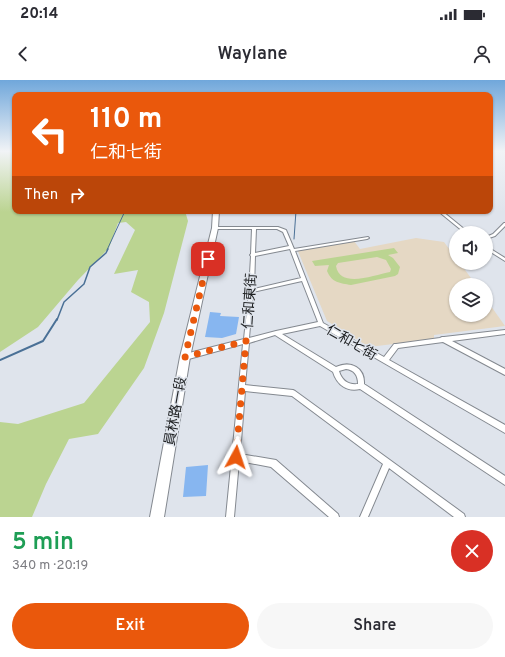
<!DOCTYPE html>
<html lang="en">
<head>
<meta charset="utf-8">
<style>
  :root { --surface:#fff; --page:#f7f7f7; --text:#2b2b33; --muted:#7c7c81; --accent:#ea580c }
  body { margin:0; font-family:Overpass,"Noto Sans TC",sans-serif; background:var(--page); color:var(--text); height:100vh; display:flex; flex-direction:column; font-size:15px; white-space:nowrap }
  * { box-sizing:border-box; margin:0 }
  p { font-size:13px; color:var(--muted) }
  .icon { flex:none; width:22px; height:22px; fill:none; stroke:currentColor; stroke-width:2; stroke-linecap:round; stroke-linejoin:round }
  .map { position:relative; height:437px; overflow:hidden }
  .panel { display:flex; flex-direction:column; background:var(--surface); flex:1 }
  .panel>* { flex:none }
  .hud { position:absolute; left:12px; top:12px; width:481px; height:122px; border-radius:8px; box-shadow:0 1px 3px #0004; background:#ea580c; color:#fff; overflow:hidden }
  .buttons { position:absolute; left:449px; top:146px; display:grid; gap:8px }
  .buttons a { display:grid; place-items:center; width:44px; height:44px; border-radius:50%; background:var(--surface); box-shadow:0 1px 3px #0004; font-size:20px }
  .pin { position:absolute; display:grid; place-items:center; width:34px; height:34px; color:#fff; margin:-17px; border-radius:8px; box-shadow:0 2px 6px #0006 }
  .me { position:absolute; width:44px; margin:-22px; rotate:5deg; stroke-linejoin:round; filter:drop-shadow(0 0 3px #0008) }
  .turn { display:flex; align-items:center; gap:14px; height:84px; padding:0 12px; font-size:18px }
  .turn .icon { width:52px; height:52px; stroke-width:2.5 }
  .turn b { display:block; font-size:28px; line-height:34px }
  .then { display:flex; align-items:center; height:38px; padding:0 12px; background:#0003; gap:8px; font-size:15px }
  .round { display:grid; place-items:center; flex:none; width:42px; height:42px; border-radius:21px; background:var(--page) }
  .headline { display:flex; align-items:center; justify-content:space-between; height:68px; padding:0 12px }
  h1 { font-size:24px; font-weight:600; line-height:30px; color:#1e9e55 }
  .button { display:flex; gap:8px; margin-top:auto; padding:8px 12px }
  .button a { flex:1; height:46px; border-radius:24px; background:var(--accent); color:#fff; font-size:16px; font-weight:600; line-height:46px; text-align:center }
  .button a+a { background:var(--page); color:var(--text) }
  .status { display:flex; justify-content:space-between; align-items:center; height:28px; padding:0 20px; background:var(--surface); direction:ltr }
  .status svg { height:11px; fill:currentColor }
  header { display:flex; justify-content:space-between; align-items:center; height:52px; padding:0 12px; background:var(--surface); font-size:18px; font-weight:600 }
  .map>svg:first-child { display:block }
  .education { fill:#e5d8c4 }
  .green { fill:#bbd491; fill-rule:evenodd }
  .lines { fill:none; stroke-linecap:round; stroke-linejoin:round }
  .stream-far2 { stroke:#4a7096; stroke-width:1 }
  .stream-far1 { stroke:#4a7096; stroke-width:1.5 }
  .stream { stroke:#4a7096; stroke-width:2 }
  .building { fill:#87b6f0 }
  .street-casing { stroke:#848990; stroke-width:2 }
  .primary-casing { stroke:#848990; stroke-width:2 }
  .street { fill:#fff; fill-rule:evenodd }
  .primary { fill:#fff; fill-rule:evenodd }
  .route { stroke:#ea580c; stroke-width:7; stroke-dasharray:0 12.6 }
  .labels { text-anchor:middle; stroke-width:3; stroke-linejoin:round; paint-order:stroke }
  .near-street-label { font-size:14px; fill:#1d1f21; stroke:#dfe4ec }
</style>
</head>
<body>
<div class="status"><b>20:14</b><svg viewBox="0 0 49 12"><path d="M0 12V9h3v3zM5 12V6h3v6zM10 12V3h3v9zM15 12V0h3v12zM26 1h20v11H26zM47 4h2v5h-2z"/></svg></div>
<header><svg class="icon" aria-label="back" viewBox="0 0 24 24"><path d="M15 5l-7 7 7 7"/></svg>Waylane<svg class="icon" aria-label="person" viewBox="0 0 24 24"><circle cx="12" cy="8" r="4"/><path d="M4 21q1-7 8-7t8 7"/></svg></header>
<div class="map">
<svg width="505" height="437" viewBox="0 0 505 437">
  <rect width="100%" height="100%" fill="#dfe4ec"/>
  <!-- education -->
  <path class="education" d="M416,158l28,4 12,16v5h4l16,22h-20v30h30v-16l19,27 -71,9v4l-65,8 -42,-26 -30,-72 57,-8 6,8z"/>
  <!-- green -->
  <path class="green" d="M0,71l15,1v59h170l3,10 -24,92 -20,55 -46,66 -29,5 -23,45 -14,33h-32v-95l18,2 66,-21 66,-81 -1,-20 -18,-10 7,-22 -24,4 21,-44 -9,-8 -8,1 -9,25 -31,32 -40,47 -38,25z
    M394,168l4,5 -10,2 5,3 7,9 -2,7 -3,2 -44,9c-11,-2 -19,-2 -24,-14l2,-6 -14,1 -3,-5zM377,177l9,3 5,9 -1,3c-16,3 -50,17 -54,-6l2,-3z"/>
  <g class="lines">
    <!-- stream-far2 -->
    <path class="stream-far2" d="M294,159l2,-28
      M107,170l18,-39"/>
    <!-- stream-far1 -->
    <path class="stream-far1" d="M57,240l7,-18 20,-18 6,-17 16,-14 2,-4"/>
    <!-- stream -->
    <path class="stream" d="M0,280l43,-19 14,-22"/>
  </g>
  <!-- building -->
  <path class="building" d="M210,232l11,1 -1,3 19,1 -3,17 -14,4 -17,-1z
    M208,385l-2,31 -23,1 3,-30z"/>
  <g class="lines">
    <defs>
      <path id="street" d="M438,131h4l27,22h-4z
        M504,143h1v3l-10,10 -9,3v-2l7,-3z
        M214,147h64l8,3 8,19 74,-12 1,1 -2,1 -72,12 28,72 61,34 10,-13h2l44,-6 2,-1h2l61,-7v4l-53,7 53,28v6l-62,-33 -45,6 -9,12 116,65v8l-185,-107 -38,8 54,33c15,-7 29,1 28,17l141,92v9l-145,-96c-13,3 -23,-4 -27,-17l-58,-37 -26,8 -4,42 48,5 2,1 169,123 1,3h-11l-65,-49 -21,49h-8l23,-53 -91,-68 -47,-5 -5,63 36,6 62,54 1,3h-10l-58,-50 -32,-6 -5,56h-8l17,-173 -58,16 -2,-1 -1,-2 1,-2 2,-1 59,-15 5,-48 2,-35 -1,-1 1,-1 1,-25h-38zM256,149h21l6,3 6,14 -34,7zM290,169l11,29 -47,11 1,-33zM302,201l16,41 -42,9 -27,7 4,-46zM346,289c8,1 12,6 12,15 -10,1 -16,-3 -19,-13z
        M486,166l19,12v3l-19,-12z"/>
      <path id="primary" d="M213,131h6l-1,17 -28,129 -26,160h-14l30,-160 32,-129z"/>
    </defs>
    <!-- street casing -->
    <use href="#street" class="street-casing"/>
    <!-- primary casing -->
    <use href="#primary" class="primary-casing"/>
    <!-- street -->
    <use href="#street" class="street"/>
    <!-- primary -->
    <use href="#primary" class="primary"/>
  </g>
  <!-- sky -->
  <linearGradient id="sky" x2="0" y2="1"><stop stop-color="#70a7db"/><stop offset="0.54" stop-color="#f1f3f6"/><stop offset="1" stop-color="#f1f3f6" stop-opacity="0"/></linearGradient>
  <rect width="505" height="132" fill="url(#sky)"/>
  <g class="lines">
    <!-- route -->
    <path class="route" d="M208,179l-23,98 61,-16 -10,116"/>
  </g>
  <g class="labels">
    <!-- near-street labels -->
    <g class="near-street-label">
      <text transform="translate(249 221) rotate(-86)" y="5">仁和東街</text>
      <text transform="translate(352 262) rotate(30)" y="5">仁和七街</text>
      <text transform="translate(175 331) rotate(-80)" y="5">員林路一段</text>
    </g>
  </g>
</svg>
<div class="buttons">
<a><svg class="icon" aria-label="sound" viewBox="0 0 24 24"><path d="M4 9h4l5-4v14l-5-4H4zM17 9q2 3 0 6"/></svg></a>
<a><svg class="icon" aria-label="layers" viewBox="0 0 24 24"><path d="M12 4l9 5-9 5-9-5zM3 14l9 5 9-5"/></svg></a>
</div>
<div class="pin" style="left:208px;top:179px;background:#d93025"><svg class="icon" aria-label="arrive" viewBox="0 0 24 24"><path d="M6 21V4h12l-3 4 3 4H6"/></svg></div>
<svg class="me" style="left:236px;top:377px" viewBox="-20 -20 40 40"><path d="M0-17L14 15 0 8-14 15z" fill="#ea580c" stroke="#fff" stroke-width="4"/></svg>
<div class="hud">
<div class="turn"><svg class="icon" aria-label="left" viewBox="0 0 24 24"><path d="M17 20v-9H6M10 6l-5 5 5 5"/></svg><div><b>110 m</b>仁和七街</div></div>
<div class="then">Then<svg class="icon" aria-label="right" viewBox="0 0 24 24"><path d="M7 20v-9h11M14 6l5 5-5 5"/></svg></div>
</div>
</div>
<section class="panel">
<div class="headline"><div><h1>5 min</h1><p>340 m · 20:19</p></div><a class="round" style="background:#d93025;color:#fff"><svg class="icon" aria-label="close" viewBox="0 0 24 24"><path d="M6 6l12 12M18 6L6 18"/></svg></a></div>
<div class="button"><a>Exit</a><a>Share</a></div>
</section>
</body>
</html>
